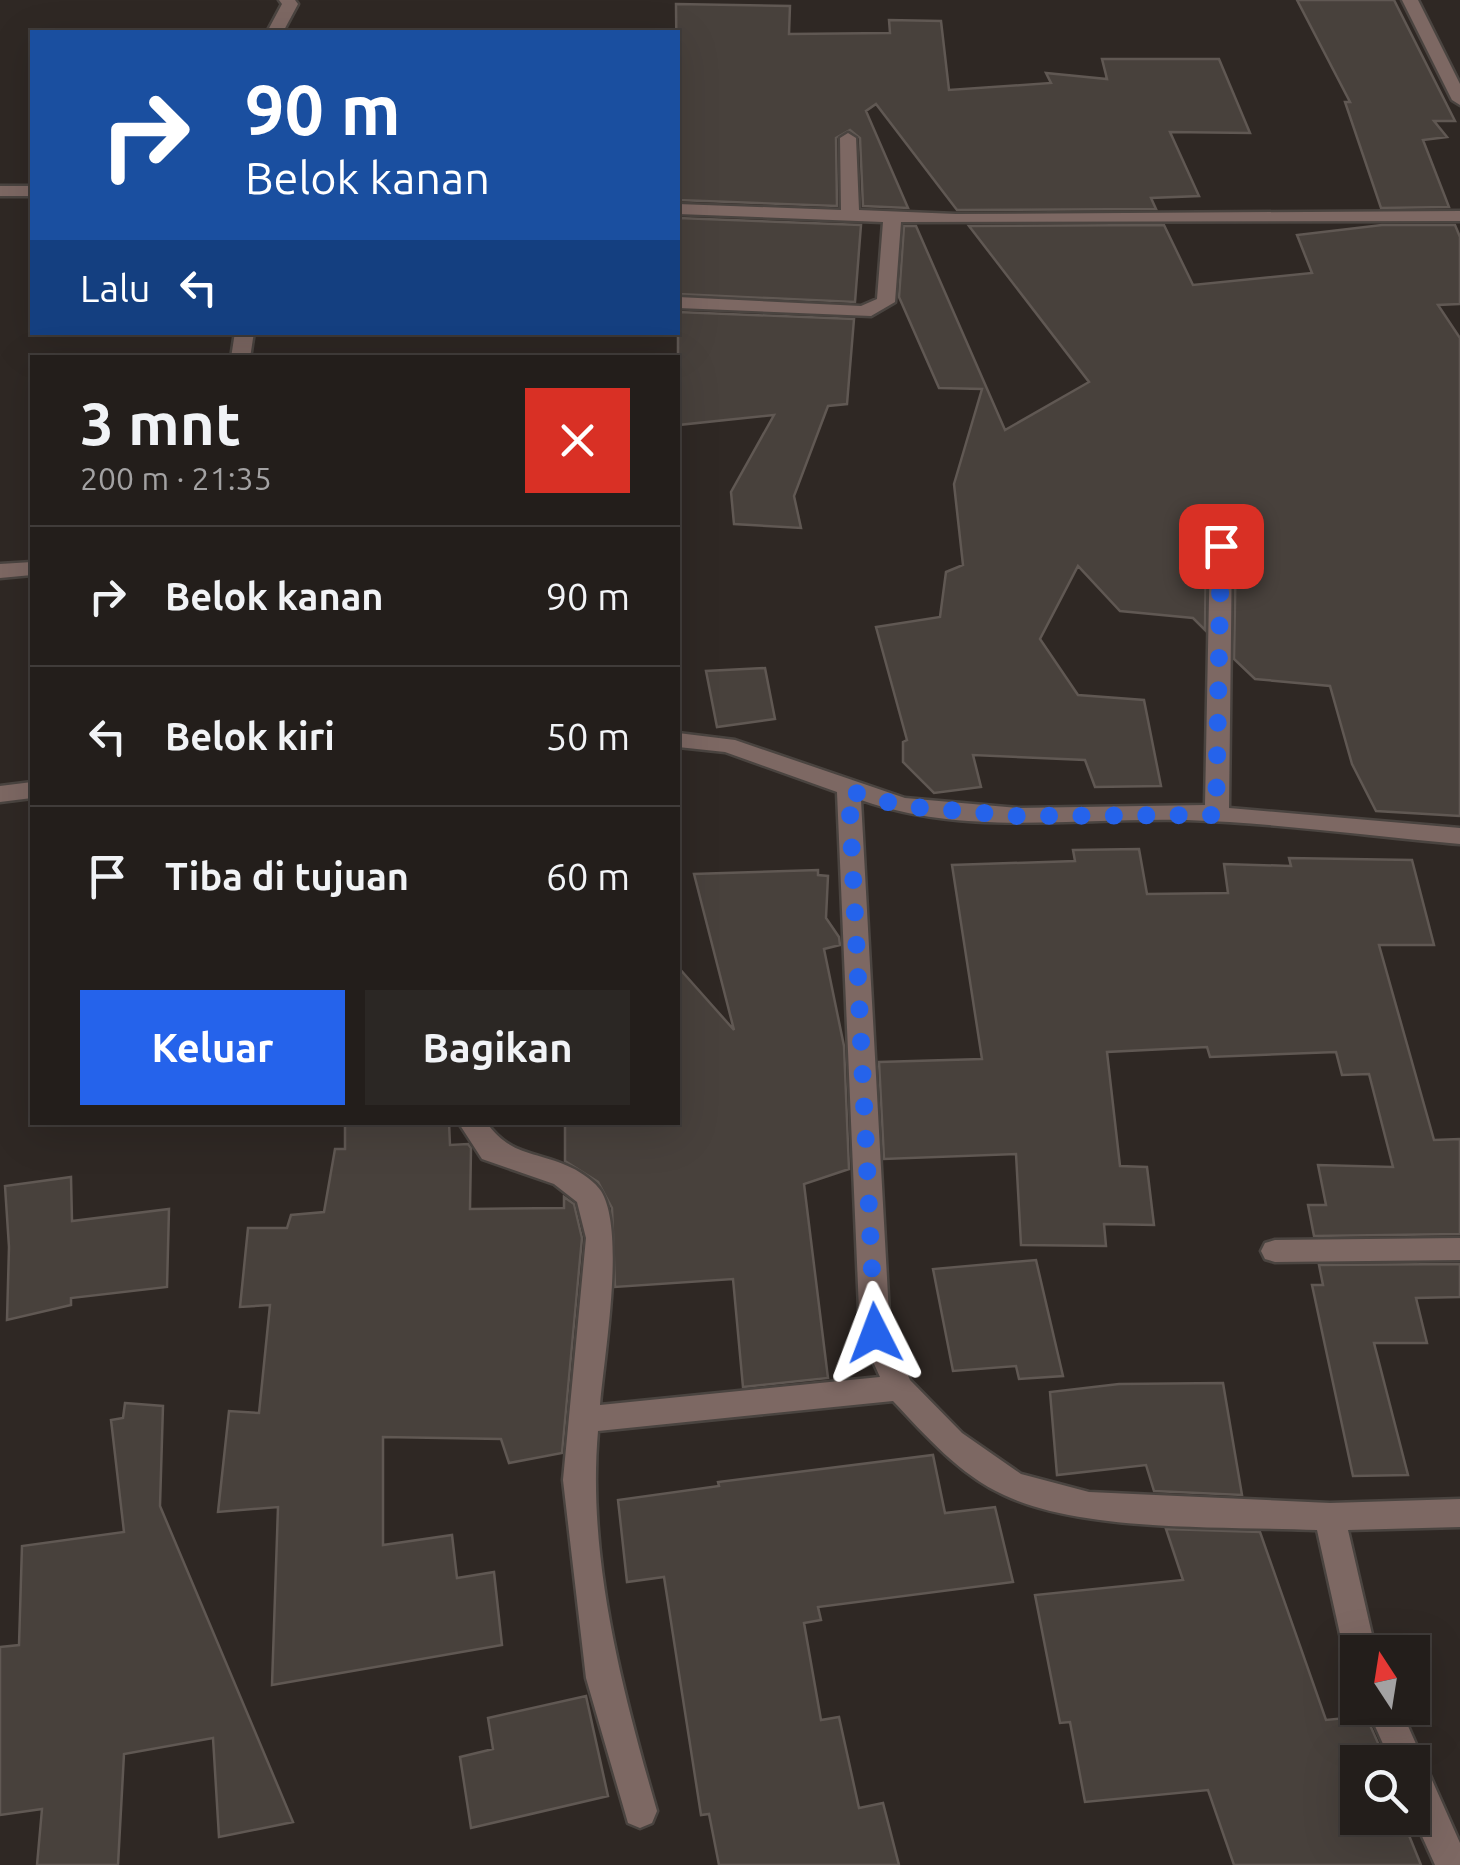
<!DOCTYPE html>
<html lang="id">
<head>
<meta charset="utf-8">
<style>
  :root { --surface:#231e1b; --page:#2b2724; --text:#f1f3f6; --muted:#a3a2a3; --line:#403c3a; --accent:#2563eb }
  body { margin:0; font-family:Ubuntu,sans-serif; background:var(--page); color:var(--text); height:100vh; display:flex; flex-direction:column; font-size:38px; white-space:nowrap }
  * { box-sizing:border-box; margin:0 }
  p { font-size:32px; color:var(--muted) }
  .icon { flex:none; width:55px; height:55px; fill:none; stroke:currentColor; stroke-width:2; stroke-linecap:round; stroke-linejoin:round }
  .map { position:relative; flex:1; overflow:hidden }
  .drawer { position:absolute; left:30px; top:355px; width:650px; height:770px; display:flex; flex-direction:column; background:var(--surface); border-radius:0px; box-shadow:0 10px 40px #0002,0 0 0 2px var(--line) }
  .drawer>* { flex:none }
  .top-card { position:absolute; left:30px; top:30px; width:650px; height:305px; border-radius:0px; box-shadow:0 10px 40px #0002,0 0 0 2px var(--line); background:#1a4fa0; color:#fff; overflow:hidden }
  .needle { width:65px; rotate:348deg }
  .fabs { position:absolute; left:1340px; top:1635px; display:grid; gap:20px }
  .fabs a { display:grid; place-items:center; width:90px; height:90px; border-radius:0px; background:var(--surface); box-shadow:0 10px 40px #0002,0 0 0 2px var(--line); font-size:50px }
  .pin { position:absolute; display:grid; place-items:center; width:85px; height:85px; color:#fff; margin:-42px; border-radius:20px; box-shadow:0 5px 15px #0006 }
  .me { position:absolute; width:110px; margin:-55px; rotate:357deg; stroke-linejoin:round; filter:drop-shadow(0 0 8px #0008) }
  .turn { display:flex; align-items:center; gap:35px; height:210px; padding:0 50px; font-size:45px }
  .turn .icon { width:130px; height:130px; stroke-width:2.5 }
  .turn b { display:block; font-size:70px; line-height:85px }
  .then { display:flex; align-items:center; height:95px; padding:0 50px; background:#0003; gap:20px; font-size:38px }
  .round { display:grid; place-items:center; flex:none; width:105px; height:105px; border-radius:0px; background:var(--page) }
  .headline { display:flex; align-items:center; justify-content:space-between; height:170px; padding:0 50px }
  h1 { font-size:60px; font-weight:700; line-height:75px }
  .cta { display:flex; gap:20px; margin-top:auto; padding:20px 50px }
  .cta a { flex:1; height:115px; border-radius:0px; background:var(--accent); color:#fff; font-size:40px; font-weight:700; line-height:115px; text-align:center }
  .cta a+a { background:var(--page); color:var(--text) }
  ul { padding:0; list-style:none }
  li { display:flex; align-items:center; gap:30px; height:140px; padding:0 50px; border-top:2px solid var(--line) }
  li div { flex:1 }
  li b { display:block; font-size:38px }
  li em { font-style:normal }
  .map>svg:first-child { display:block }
  .building { fill:#48413c; stroke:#605853; stroke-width:2.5 }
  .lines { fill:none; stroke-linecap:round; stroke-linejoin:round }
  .minor-casing { stroke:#4a4440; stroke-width:5 }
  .minor { fill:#7d6863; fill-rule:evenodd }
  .route { stroke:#2563eb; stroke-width:18; stroke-dasharray:0 32.4 }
</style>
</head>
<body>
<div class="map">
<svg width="1460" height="1865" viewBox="0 0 1460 1865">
  <rect width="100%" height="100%" fill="#2f2824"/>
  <!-- building -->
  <path class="building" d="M1297,0h97l61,121h-21l13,16 -24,3 26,67 -68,1 -36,-106h5z
    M676,4l114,2 -1,28 101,-1 -1,-13 52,1 8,69 102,-7 -5,-10 61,6 -5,-20h117l31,74 -80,-1 29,64 -48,2 5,11 -199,1 -81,-106 -10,7 42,97 -45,-2 -3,-68 -10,-8 -14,8 1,68 -159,-6z
    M678,218l183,7 -6,77 -177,-8z
    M1164,225l29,60 119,-12 -15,-38 85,-10h73l5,12v67l-22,1 22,33v478l-84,-5 -24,-47 -22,-78 -75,-7 -21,-20 2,-113 -13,-9 -17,9 -1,84 -12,-12 -73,-7 -42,-45 -38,73 38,56 66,5 17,86 -66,1 -10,-27 -112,-5 8,32 -47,6 -31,-31v-20l4,-2 -31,-113 64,-10 6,-45 17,-7 -9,-81 28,-95 -43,-1 -40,-91 5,-71h12l89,204 84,-48 -120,-156z
    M678,312l176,7 -7,85 -19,2 -34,90 7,32 -67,-4 -3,-32 43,-77 -96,10z
    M765,668l10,51 -58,8 -11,-56z
    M1139,849l8,45 81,-1 -4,-29 67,2 -2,-8 123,2 22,85h-55l55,195 26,-1v95l-146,2 -6,-31h18l-8,-40 75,2 -24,-93 -27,1 -6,-23 -126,5 -3,-10 -100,5 13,114 27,1 7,58 -50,-1 2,22 -85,-1 -5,-91 -132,5 -5,-97 103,-3 -30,-194 123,-4 -2,-11z
    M818,870v5l10,1 -2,42 13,19 1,8 -16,4 20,97 5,123 -45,15 24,194 -85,9 -10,-108 -118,8 -3,-79 -14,-26 -33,-21v-39h113v-155l56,63 -40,-156z
    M345,1122h104l1,23 18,-1 3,4 -1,61 94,-1v-11l10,7 8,34 -20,215 -53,10 -8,-24 -118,-2v108l69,-10 5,43 37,-6 8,73 -230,40 6,-178 -60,5 11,-101 30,2 11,-108 -30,2 8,-79h39l4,-13 33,-3 11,-63h10z
    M71,1177l1,44 97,-12 -2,78 -96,11v7l-64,15 2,-73 -4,-61z
    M1036,1260l27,116 -44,3 -3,-13 -63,5 -20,-102z
    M1460,1264v33l-44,1 11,45h-53l34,132 -55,1 -41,-191h11l-4,-20z
    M1223,1383l19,112 -88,-4 -8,-26 -89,10 -7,-83 69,-8z
    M125,1403l38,3 -3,100 133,316 -74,15 -6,-99 -89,16 -6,111h-81l5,-56 -42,6v-168l19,-2 3,-99 102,-14 -13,-112 12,-2z
    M933,1455l12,58 50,-6 18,75 -195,25 3,13 -17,3 17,97 18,-3 20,91 24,-5 16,62h-180l-10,-51 -8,1 -37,-238 -37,5 -9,-82 101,-14 -1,-4z
    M1166,1529l94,3 66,188 40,-4 12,27 7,19h-27v56h44l19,47h-187l-26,-75 -123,12 -15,-80 -10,1 -25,-128 148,-15z
    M586,1696l22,100 -137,32 -11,-71 33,-8 -5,-31z"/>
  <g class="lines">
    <defs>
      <path id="minor" d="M279,0h16l3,4 -15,28h-16l15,-28z
        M1402,0h16l42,84v21l-8,-5z
        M848,133l8,5 3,72 97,4 504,-3v10l-559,1 -6,80 -24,14 -193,-8v-11l183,9 16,-7 6,-77 -205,-8v-10l163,6 -1,-72z
        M0,186h32v10h-32z
        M235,332h19l-4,26h-19z
        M1221,540l11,6 -3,262 231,20v16c-91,-8 -183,-21 -273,-24 -109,-3 -221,17 -326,-20l29,533 20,47 52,53 59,41 68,18 241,11 130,-4v28l-112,3 28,122h-18v14l-9,-3 -5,-11 -27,-122c-89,-4 -233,3 -313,-35 -44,-20 -78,-59 -111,-94l-295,30c-11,126 24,259 59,380l-5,12 -12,5 -12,-5 -42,-145 -23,-198 23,-242 -9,-36 -23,-18 -72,-25 -24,-37h28c26,36 50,28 86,46 9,4 24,15 29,23 25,40 3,165 -1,214l280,-28 -20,-44 -23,-541 -112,-40 -47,-5v-14l57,7 170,58 113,10 187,-3 5,-259z
        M32,562v13l-32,3v-14z
        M32,782v16l-32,4v-16z
        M1460,1238v22l-185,2 -10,-3 -4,-8 4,-8 10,-3z
        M1367,1708h33l60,135v22h-25l-23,-51v-52h-21z"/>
    </defs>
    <!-- minor casing -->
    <use href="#minor" class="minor-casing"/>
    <!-- minor -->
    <use href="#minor" class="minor"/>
  </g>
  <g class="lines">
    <!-- route -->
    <path class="route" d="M875,1333l-26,-542 53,15 116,10 198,-1 5,-269"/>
  </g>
</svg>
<div class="fabs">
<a><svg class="needle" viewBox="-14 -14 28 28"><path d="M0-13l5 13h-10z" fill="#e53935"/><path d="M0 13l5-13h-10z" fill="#a3a2a3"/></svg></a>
<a><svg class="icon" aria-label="search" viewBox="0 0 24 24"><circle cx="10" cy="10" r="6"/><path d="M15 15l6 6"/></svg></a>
</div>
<div class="pin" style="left:1221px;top:546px;background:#d93025"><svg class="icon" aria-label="arrive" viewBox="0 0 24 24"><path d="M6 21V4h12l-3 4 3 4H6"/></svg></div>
<svg class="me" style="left:875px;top:1333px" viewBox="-20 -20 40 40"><path d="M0-17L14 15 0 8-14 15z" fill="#2563eb" stroke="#fff" stroke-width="4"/></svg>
<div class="top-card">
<div class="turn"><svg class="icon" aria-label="right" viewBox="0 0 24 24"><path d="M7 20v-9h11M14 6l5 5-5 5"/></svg><div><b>90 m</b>Belok kanan</div></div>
<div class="then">Lalu<svg class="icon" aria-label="left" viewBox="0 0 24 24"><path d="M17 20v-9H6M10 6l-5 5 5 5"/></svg></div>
</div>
<section class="drawer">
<div class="headline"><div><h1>3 mnt</h1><p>200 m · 21:35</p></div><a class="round" style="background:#d93025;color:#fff"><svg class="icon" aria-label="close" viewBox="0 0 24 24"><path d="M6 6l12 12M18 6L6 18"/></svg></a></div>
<ul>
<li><svg class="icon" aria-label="right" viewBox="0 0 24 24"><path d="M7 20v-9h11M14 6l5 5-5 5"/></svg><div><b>Belok kanan</b></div><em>90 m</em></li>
<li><svg class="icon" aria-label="left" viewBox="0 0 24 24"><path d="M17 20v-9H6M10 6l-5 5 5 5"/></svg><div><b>Belok kiri</b></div><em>50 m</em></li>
<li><svg class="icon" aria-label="arrive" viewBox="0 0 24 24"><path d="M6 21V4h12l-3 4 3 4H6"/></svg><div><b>Tiba di tujuan</b></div><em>60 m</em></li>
</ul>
<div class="cta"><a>Keluar</a><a>Bagikan</a></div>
</section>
</div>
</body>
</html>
